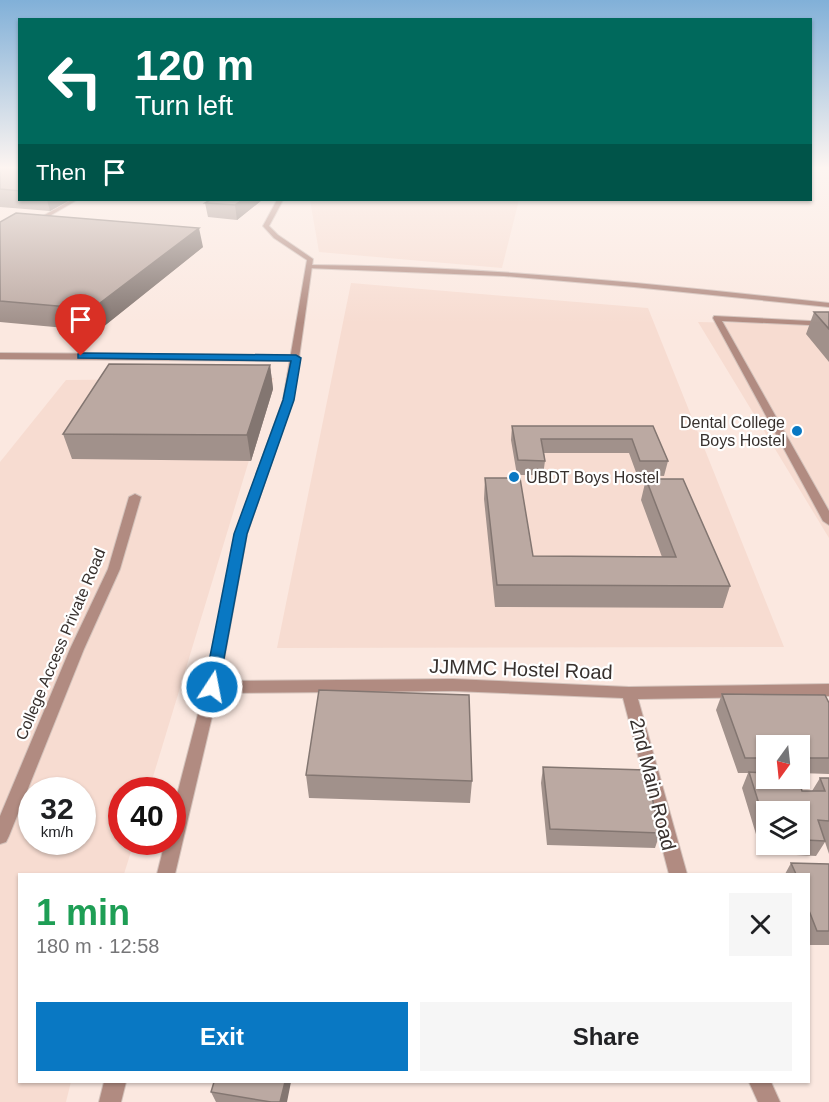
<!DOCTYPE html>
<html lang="en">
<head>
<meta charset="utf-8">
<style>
  :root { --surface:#fff; --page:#f6f6f6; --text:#202124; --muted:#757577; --accent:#0978c3 }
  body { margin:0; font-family:Helvetica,sans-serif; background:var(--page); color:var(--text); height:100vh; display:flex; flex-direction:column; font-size:22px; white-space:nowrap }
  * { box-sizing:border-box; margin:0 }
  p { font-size:20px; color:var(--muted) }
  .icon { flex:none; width:33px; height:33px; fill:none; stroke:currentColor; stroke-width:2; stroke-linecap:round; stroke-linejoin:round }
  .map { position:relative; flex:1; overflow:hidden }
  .panel { position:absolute; left:18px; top:873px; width:792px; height:210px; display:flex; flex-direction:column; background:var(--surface); border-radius:0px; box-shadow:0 2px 4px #0004 }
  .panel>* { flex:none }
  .top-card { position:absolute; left:18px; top:18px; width:794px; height:183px; border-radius:0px; box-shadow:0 2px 4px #0004; background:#00695c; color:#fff; overflow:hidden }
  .needle { width:39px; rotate:195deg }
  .fabs { position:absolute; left:756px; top:735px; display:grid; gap:12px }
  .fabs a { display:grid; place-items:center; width:54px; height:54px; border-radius:0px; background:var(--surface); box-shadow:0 2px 4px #0004; font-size:30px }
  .speed { position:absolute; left:18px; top:777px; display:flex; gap:12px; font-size:30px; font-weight:700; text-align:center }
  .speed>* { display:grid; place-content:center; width:78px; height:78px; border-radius:50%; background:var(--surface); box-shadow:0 2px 4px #0004; line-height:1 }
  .speed small { font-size:15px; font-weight:400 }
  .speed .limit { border:9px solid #d22; background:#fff; color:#111 }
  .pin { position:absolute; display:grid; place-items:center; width:51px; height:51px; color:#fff; margin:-62px -26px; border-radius:50% 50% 50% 0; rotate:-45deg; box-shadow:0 0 6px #0007 }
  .pin .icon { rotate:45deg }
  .me { position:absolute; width:66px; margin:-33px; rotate:11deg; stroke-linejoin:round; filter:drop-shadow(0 0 4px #0008) }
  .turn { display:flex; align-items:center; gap:21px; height:126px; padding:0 18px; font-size:27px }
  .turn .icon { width:78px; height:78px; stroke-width:2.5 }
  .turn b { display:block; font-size:42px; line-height:51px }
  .then { display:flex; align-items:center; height:57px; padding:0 18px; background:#0003; gap:12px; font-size:22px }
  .round { display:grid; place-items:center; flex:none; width:63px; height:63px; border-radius:0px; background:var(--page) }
  .overview { display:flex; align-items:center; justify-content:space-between; height:102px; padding:0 18px }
  h1 { font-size:36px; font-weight:700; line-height:45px; color:#1e9e55 }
  .button { display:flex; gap:12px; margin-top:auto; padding:12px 18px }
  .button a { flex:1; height:69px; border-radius:0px; background:var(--accent); color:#fff; font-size:24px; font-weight:700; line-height:69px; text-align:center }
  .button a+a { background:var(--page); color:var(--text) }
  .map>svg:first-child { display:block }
  .built { fill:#f7dcd1; fill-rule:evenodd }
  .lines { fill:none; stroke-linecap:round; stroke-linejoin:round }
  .service-casing { stroke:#d4c3bc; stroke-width:2 }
  .minor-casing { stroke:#d4c3bc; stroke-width:2 }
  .tertiary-casing { stroke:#d4c3bc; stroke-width:2 }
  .service { fill:#b18b81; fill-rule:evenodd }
  .minor { fill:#b18b81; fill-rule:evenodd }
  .tertiary { fill:#b18b81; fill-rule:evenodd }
  .wall { fill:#a1918b }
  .shaded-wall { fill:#837671 }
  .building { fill:#bba9a2; stroke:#837671; stroke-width:1.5 }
  .route { fill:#0978c3; stroke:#064e7f; stroke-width:1.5 }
  .poi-dot { fill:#0978c3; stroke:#fff; stroke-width:2 }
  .labels { text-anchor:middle; stroke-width:4.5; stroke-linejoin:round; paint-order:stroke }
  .poi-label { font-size:16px; fill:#38312e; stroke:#fff; text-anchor:end }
  .street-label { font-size:16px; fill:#38312e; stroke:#fff }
  .near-street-label { font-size:20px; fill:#38312e; stroke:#fff }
</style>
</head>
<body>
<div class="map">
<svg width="829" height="1102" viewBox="0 0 829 1102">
  <rect width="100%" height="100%" fill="#fbe8e0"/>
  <!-- built -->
  <path class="built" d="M310,200h209l-17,68 -183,-16z
    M351,283l297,25 136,339 -507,1z
    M698,322l131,3v213z
    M274,378l-125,412h-27v52h12l-10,32h-104v208h51l-5,20h-66v-640l66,-82zM32,790h50v52h-50z"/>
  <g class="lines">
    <defs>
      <path id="service" d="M135,494l6,3 -21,72 -36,80 -75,187 -3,6 -6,2v-28l70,-167 38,-80 21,-72z"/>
      <path id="minor" d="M71,200h6l-43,25 -5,-1z
        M309,265c174,1 347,19 520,38v4l-195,-20 -130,-11 -197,-8v-2z
        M714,316l115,6v4l-107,-5 107,190v14l-6,-4 -110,-203z
        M0,353l296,2 4,3 -4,3 -296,-2z
        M453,679l176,8 200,-3v12l-191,3 49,175h-18l-46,-176 -170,-7 -241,2 -5,-2 -2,-4 2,-4 5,-2z
        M749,1082h22l9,20h-22z"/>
      <path id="tertiary" d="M277,200h6l-14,26 9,9 35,24 -20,141 -46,134 -28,153 -44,187h-18l8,-32h7v-28l33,-127 30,-153 48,-134 24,-140 -33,-22 -11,-12z
        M104,1082h22l-5,20h-22z"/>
    </defs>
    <!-- service casing -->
    <use href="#service" class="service-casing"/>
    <!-- minor casing -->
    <use href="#minor" class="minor-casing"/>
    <!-- tertiary casing -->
    <use href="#tertiary" class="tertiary-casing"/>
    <!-- service -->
    <use href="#service" class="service"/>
    <!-- minor -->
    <use href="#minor" class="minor"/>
    <!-- tertiary -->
    <use href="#tertiary" class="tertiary"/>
  </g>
  <!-- wall -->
  <path class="wall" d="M0,169h20v31h50l-20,11 -50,-4z
    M210,200h52l-25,20 -29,-3 -3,-14z
    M0,222l203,25 -105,84 -98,-9z
    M814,312h15v50l-23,-28z
    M270,365l3,24 -22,72 -179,-2 -9,-25z
    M512,426h141l15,35 -4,15 -27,-1 -8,-22h-85l1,8 -2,14h-26l-6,-35z
    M485,478l48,78 129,1 -21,-57 5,-21 84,107 -7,22 -228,-1 -11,-108z
    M722,694l107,9v71l-29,-1v-27h-34v32l36,13h10l8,-13h9v76l-4,-12 -9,14 -20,-1 -3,-11h7v-32h-34v32h19l-6,11 -17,-1 -20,-66 6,-15h-10l-22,-63z
    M543,767l117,66 -5,15 -108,-3 -6,-62z
    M306,775l166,6 -2,22 -161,-5z
    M791,863l38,1v81h-21v-71h-23z
    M211,1092l76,10h-71z"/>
  <!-- shaded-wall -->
  <path class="shaded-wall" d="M47,200h23l-20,11z
    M242,200h20l-25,20 -2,-15z
    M199,228l4,19 -105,84 -6,-22z
    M270,365l3,24 -22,72 -4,-26z
    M285,1082h6l-4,20h-7z"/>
  <!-- building -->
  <path class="building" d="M0,169h20v22l-20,-2z
    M210,200h32l-7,5 -30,-2z
    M16,213l183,15 -107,81 -92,-8v-79z
    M814,312h15v17z
    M109,364l161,1 -23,70 -184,-1z
    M512,426h141l15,35h-28l-8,-22h-91l4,22 -27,-1z
    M485,478h35l13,78 143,1 -30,-78h37l47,107 -233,-1z
    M319,690l150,5 3,86 -166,-6z
    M722,694l103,1 4,8v55h-29v-12h-34v12h-21z
    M543,767l103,3 14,63 -110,-4z
    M749,772l17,1v5h32l4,13h23l-5,-13h9v43l-11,-1 7,21 -20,-1 -5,-16v-12h-34v14z
    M791,863l38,1v67h-12l-9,-23v-34h-12z
    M214,1082h71l-5,20h-9l-60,-10z"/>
  <!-- sky -->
  <linearGradient id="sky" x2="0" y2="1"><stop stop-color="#81b0d8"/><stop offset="0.52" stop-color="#fdf5f1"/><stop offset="1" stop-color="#fdf5f1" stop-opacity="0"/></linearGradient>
  <rect width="829" height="323" fill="url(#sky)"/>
  <!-- route -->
  <path class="route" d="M81,353l215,2 5,3 -7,42 -47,134 -29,157 -6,2 -6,-2 -2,-4 30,-153 49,-134 8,-39 -213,-3v-4z"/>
  <!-- markers -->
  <g class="poi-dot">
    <circle cx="797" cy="431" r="6"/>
    <circle cx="514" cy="477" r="6"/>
  </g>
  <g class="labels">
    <!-- poi labels -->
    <g class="poi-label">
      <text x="785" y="428">Dental College<tspan x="785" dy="18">Boys Hostel</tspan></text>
      <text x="526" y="483" text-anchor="start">UBDT Boys Hostel</text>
    </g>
    <!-- street labels -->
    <g class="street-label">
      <text transform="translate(60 644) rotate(-67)" y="6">College Access Private Road</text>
    </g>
    <!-- near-street labels -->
    <g class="near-street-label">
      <text transform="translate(521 669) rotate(2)" y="7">JJMMC Hostel Road</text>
      <text transform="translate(653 784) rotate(76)" y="7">2nd Main Road</text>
    </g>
  </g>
</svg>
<div class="fabs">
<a><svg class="needle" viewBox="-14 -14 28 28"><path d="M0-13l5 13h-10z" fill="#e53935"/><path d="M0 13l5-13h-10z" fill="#757577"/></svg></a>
<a><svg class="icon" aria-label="layers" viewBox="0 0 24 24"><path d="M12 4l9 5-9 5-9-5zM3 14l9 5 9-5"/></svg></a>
</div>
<div class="speed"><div>32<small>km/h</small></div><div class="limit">40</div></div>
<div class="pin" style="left:81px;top:356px;background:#d93025"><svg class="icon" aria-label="arrive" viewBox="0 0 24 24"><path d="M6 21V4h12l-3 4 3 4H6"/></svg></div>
<svg class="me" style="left:212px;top:687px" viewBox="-20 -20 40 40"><circle r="17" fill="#0978c3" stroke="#fff" stroke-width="3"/><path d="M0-11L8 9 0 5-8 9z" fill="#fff"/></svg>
<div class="top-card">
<div class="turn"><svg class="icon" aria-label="left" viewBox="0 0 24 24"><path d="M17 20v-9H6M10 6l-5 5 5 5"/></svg><div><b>120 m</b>Turn left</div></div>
<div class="then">Then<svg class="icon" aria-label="arrive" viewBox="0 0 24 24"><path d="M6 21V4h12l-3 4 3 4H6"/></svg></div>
</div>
<section class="panel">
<div class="overview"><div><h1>1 min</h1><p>180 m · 12:58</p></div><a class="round"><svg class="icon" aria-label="close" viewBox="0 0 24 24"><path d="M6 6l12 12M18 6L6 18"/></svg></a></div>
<div class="button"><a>Exit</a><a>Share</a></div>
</section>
</div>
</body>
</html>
